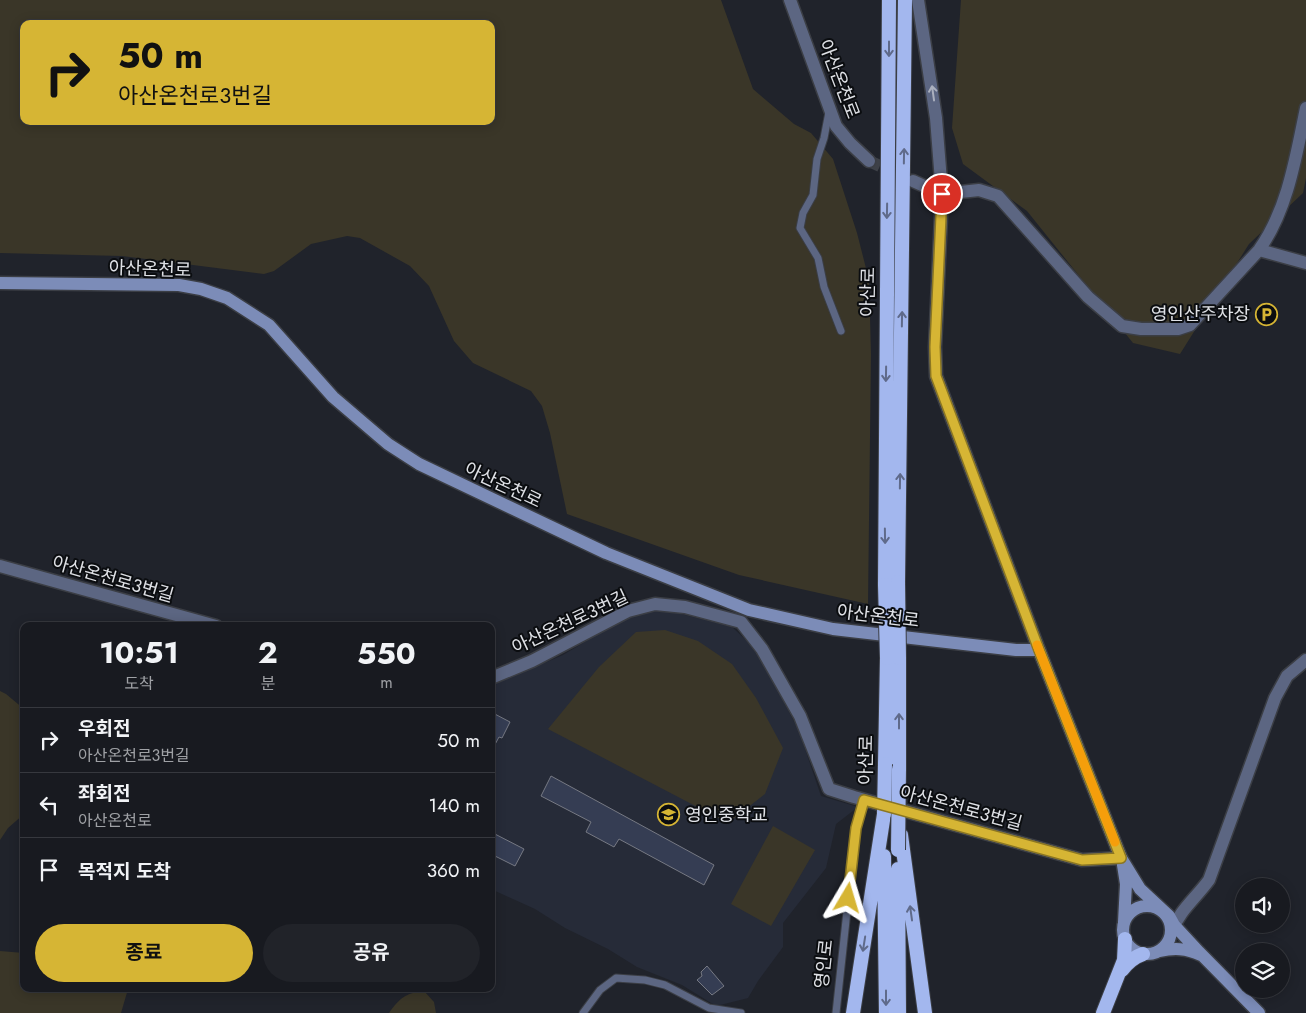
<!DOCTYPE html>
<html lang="ko">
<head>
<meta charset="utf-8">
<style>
  :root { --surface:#181a20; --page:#212329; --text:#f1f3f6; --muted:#9fa1a5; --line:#36383e; --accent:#d6b534 }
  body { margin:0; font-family:Jost,"Noto Sans KR",sans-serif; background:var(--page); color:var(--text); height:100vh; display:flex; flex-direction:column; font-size:19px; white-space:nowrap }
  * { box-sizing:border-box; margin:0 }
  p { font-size:16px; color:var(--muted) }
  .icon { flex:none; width:28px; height:28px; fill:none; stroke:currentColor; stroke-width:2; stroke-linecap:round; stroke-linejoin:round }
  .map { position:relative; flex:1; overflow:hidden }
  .details { position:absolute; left:20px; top:622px; width:475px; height:370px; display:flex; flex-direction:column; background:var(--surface); border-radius:10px; box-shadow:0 2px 12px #0003,0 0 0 1px var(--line) }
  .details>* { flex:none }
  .banner { position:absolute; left:20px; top:20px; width:475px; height:105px; border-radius:10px; box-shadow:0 2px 12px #0003,0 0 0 1px var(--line); background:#d6b534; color:#111; overflow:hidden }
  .fabs { position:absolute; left:1235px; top:878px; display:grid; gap:10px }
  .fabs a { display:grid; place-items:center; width:55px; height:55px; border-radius:50%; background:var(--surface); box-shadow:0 2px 12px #0003,0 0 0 1px var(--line); font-size:25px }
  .pin { position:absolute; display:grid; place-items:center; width:42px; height:42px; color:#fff; margin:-21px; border:2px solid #fff; border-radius:50%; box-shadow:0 1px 5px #0007 }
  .me { position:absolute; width:55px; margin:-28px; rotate:7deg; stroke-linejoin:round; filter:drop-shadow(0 0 4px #0008) }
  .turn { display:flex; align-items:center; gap:18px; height:105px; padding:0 15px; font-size:22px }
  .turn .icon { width:65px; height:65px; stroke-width:2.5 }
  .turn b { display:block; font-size:35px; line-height:42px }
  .eta { display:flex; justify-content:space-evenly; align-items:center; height:85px; text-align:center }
  .eta b { font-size:30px; font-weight:700; line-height:35px }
  .button { display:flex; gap:10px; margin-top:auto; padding:10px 15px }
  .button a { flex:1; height:58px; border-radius:30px; background:var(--accent); color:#111; font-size:20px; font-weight:700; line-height:58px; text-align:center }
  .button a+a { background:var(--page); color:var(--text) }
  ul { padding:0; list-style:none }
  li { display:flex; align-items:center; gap:15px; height:65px; padding:0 15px; border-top:1px solid var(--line) }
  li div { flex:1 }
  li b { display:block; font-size:19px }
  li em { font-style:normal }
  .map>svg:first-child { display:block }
  .built { fill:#262b38 }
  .green { fill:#3a3628; fill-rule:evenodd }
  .building { fill:#353d53; stroke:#767983 }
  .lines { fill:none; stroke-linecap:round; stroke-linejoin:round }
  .minor-tunnel { stroke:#3d4047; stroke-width:12; stroke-dasharray:12 6; stroke-linecap:butt }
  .service-casing { stroke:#3b3e45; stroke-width:9 }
  .minor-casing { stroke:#3b3e45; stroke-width:15 }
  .secondary-casing { stroke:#3b3e45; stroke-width:15 }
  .trunk-casing { stroke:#3b3e45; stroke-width:16 }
  .service { stroke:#5c6682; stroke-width:7 }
  .minor { stroke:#5c6682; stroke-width:12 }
  .secondary { stroke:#7c8cb8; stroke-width:12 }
  .trunk { stroke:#a3b7ee; stroke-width:14 }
  .trunk-bridge-casing { stroke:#3b3e45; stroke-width:16; stroke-linecap:butt }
  .trunk-bridge { stroke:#a3b7ee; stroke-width:14 }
  .oneway { stroke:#5f6a8a }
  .oneway2 { stroke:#abb0be }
  .route-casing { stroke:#8b7622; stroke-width:12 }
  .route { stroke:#d6b534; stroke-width:9 }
  .slow { stroke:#f59e0b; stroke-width:9 }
  .labels { text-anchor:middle; stroke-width:4; stroke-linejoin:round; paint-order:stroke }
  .street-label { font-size:18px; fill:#dfe1e6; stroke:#0b0d10 }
  .poi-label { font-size:18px; fill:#dfe1e6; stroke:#0b0d10; text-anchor:end }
</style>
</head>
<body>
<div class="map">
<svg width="1306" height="1013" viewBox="0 0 1306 1013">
  <rect width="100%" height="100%" fill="#20232b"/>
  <!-- built -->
  <path class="built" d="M652,611h18l62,16 15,14 17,23 35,67 22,65 37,11 -22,17 -10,44 -43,55v24l-25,34 -10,17 -32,8 -34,-21 -45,-18 -29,-18 -43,-21 -30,-19 -44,-20v-201l8,-6 64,-27 65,-39z"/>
  <!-- green -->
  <path class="green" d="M0,0h721l32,89 41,35 17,9 22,26 24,74 12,47 2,74 -3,250 -129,-29 -172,-61 -17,-81 -8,-27 -11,-15 -58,-28 -19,-22 -25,-55 -19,-20 -50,-28 -13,-2 -36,8 -37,27 -10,3 -142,-18 -122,-3zM24,24h467v97h-467z
    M961,0h345v178l-3,15 -54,51 -69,110 -47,-11 -106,-132 -64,-47 -11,-36z
    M665,630l33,11 34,23 24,34 27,50 -18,46 -37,29 -180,-94 51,-62 37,-35z
    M0,691l6,3 18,15v105l-16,14 -8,12z
    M773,826l42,24 -44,76 -40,-22z
    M0,951l24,2v36h104l-7,24h-121z
    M424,991l10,11 2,11h-47c11,-15 16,-20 35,-22z"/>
  <!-- building -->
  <path class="building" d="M491,712l19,10 -8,16 -3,-1 -8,15z
    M551,776l163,89 -10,20 -85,-46 -5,8 -28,-15 5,-10 -50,-26z
    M491,832l33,17 -9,17 -24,-12z
    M707,966l17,20 -12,9 -15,-15 5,-4 -1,-4z"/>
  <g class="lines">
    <!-- minor-tunnel -->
    <path class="minor-tunnel" d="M869,161l42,19"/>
    <defs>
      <path id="service" d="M829,112l-5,26 -7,21 -4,36 -10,18 -3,15 18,30 6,29 17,44
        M583,1013l17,-23 16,-12 29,2 20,5 44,23 32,5
        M836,1013l20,-185 8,-28"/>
      <path id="minor" d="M790,0l46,126 14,17 19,18
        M918,0l18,118 6,76 -7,153 1,29 103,274
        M913,181l29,13 37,-4 19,6 90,101 34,29 19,3h37l12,-4 69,-75c29,-41 37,-94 47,-142
        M1259,250l47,13
        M0,566l216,60
        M491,678l41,-17 96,-50 27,-7 30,3 56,15 21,27 38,67 29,73 25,8 228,63 39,-2
        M1171,932c9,-22 24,-33 38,-52l66,-182 12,-22 19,-16"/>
      <path id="secondary" d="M0,283l179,2 22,4 26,9 42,27 64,72 55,47 31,20 187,89 143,57 84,19 183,21h23l82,208 19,31 29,27 5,9 25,27 60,61
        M1123,865l3,19 -2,38
        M1123 930a24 24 0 1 1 48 0a24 24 0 1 1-48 0Z
        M1159,951c15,-3 27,-3 42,4"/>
      <path id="trunk" d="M898,582l7,-582
        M885,585l4,-585
        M885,764l2,-106
        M899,769v-111
        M901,835l24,178
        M884,856l2,157
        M898,869l1,144
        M1122,970c6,-8 12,-13 21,-16
        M853,1013l31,-199
        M1103,1013l21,-53 1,-21"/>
    </defs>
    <!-- service casing -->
    <use href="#service" class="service-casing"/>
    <!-- minor casing -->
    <use href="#minor" class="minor-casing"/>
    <!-- secondary casing -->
    <use href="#secondary" class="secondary-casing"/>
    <!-- trunk casing -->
    <use href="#trunk" class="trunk-casing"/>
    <!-- service -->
    <use href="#service" class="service"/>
    <!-- minor -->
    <use href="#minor" class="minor"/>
    <!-- secondary -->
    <use href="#secondary" class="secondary"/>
    <!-- trunk -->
    <use href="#trunk" class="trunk"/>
    <defs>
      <path id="trunk-bridge" d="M898,582l1,76
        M885,585l2,73
        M884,814l1,-50
        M898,850l1,-81"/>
    </defs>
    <!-- trunk-bridge casing -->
    <use href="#trunk-bridge" class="trunk-bridge-casing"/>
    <!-- trunk-bridge -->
    <use href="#trunk-bridge" class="trunk-bridge"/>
  </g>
  <!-- one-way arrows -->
  <defs><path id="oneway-shaft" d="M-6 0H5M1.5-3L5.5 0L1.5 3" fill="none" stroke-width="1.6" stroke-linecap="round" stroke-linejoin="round" transform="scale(1.25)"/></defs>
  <g class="oneway">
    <use href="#oneway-shaft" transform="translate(889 49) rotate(90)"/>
    <use href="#oneway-shaft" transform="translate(904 156) rotate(-89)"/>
    <use href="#oneway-shaft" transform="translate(887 211) rotate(91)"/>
    <use href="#oneway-shaft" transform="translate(902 319) rotate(-89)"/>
    <use href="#oneway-shaft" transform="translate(886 374) rotate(91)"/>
    <use href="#oneway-shaft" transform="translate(900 481) rotate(-89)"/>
    <use href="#oneway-shaft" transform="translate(885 536) rotate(89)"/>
    <use href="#oneway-shaft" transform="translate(899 721) rotate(-90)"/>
    <use href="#oneway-shaft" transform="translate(911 913) rotate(-98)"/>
    <use href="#oneway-shaft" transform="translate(864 944) rotate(99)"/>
    <use href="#oneway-shaft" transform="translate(886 998) rotate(90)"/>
  </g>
  <use class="oneway2" href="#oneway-shaft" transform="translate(933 93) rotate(-98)"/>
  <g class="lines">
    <defs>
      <path id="route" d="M848,898l8,-70 8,-28 218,60 39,-2 -82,-208 -103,-274 -1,-29 7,-153"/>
    </defs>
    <!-- route casing -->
    <use href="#route" class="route-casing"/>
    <!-- route -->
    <use href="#route" class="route"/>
    <!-- slow -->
    <path class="slow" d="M1037,645l78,197"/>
  </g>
  <!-- icons -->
  <defs>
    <symbol id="parking-ring" viewBox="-11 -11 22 22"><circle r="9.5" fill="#0b0d10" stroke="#d6b534" stroke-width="1.5"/><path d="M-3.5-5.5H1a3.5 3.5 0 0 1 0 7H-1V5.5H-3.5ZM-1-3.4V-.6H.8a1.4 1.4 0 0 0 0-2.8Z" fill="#d6b534"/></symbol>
    <symbol id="school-ring" viewBox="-11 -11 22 22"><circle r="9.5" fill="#0b0d10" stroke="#d6b534" stroke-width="1.5"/><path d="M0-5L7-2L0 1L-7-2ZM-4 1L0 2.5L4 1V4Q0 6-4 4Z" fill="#d6b534"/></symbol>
  </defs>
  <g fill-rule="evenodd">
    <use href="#parking-ring" x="1254" y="302" width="25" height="25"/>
    <use href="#school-ring" x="656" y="802" width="25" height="25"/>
  </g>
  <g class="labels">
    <!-- street labels -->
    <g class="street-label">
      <text transform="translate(839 79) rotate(69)" y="6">아산온천로</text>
      <text transform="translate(150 269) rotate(2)" y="6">아산온천로</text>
      <text transform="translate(868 292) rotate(-89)" y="6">아산로</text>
      <text transform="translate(503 485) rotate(25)" y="6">아산온천로</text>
      <text transform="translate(113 579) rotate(16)" y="6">아산온천로3번길</text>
      <text transform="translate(878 616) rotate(7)" y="6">아산온천로</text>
      <text transform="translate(570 622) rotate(-25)" y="6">아산온천로3번길</text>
      <text transform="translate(866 760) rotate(-89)" y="6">아산로</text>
      <text transform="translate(961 808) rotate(15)" y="6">아산온천로3번길</text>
      <text transform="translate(824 964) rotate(-84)" y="6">영인로</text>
    </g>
    <!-- poi labels -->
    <g class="poi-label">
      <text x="1250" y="320">영인산주차장</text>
      <text x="685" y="821" text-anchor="start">영인중학교</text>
    </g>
  </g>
</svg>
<div class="fabs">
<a><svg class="icon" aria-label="sound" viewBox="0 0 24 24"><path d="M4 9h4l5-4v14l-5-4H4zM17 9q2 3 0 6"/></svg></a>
<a><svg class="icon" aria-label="layers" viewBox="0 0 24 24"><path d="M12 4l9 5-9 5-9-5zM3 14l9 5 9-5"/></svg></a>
</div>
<div class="pin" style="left:942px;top:194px;background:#d93025"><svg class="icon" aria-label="arrive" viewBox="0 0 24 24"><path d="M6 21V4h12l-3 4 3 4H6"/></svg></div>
<svg class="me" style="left:848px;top:898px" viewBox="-20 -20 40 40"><path d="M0-17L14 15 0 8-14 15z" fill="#d6b534" stroke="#fff" stroke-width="4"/></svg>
<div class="banner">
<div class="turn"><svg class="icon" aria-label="right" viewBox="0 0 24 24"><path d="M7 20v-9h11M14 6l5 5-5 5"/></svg><div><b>50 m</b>아산온천로3번길</div></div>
</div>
<section class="details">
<div class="eta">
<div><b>10:51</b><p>도착</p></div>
<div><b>2</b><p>분</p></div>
<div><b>550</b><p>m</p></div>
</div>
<ul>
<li><svg class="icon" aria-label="right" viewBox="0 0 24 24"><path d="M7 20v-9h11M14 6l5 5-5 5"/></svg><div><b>우회전</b><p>아산온천로3번길</p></div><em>50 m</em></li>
<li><svg class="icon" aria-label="left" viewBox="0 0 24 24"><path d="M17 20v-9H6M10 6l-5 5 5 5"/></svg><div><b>좌회전</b><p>아산온천로</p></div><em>140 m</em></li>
<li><svg class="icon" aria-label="arrive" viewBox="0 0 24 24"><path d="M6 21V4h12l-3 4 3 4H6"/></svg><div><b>목적지 도착</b></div><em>360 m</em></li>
</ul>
<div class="button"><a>종료</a><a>공유</a></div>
</section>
</div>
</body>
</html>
